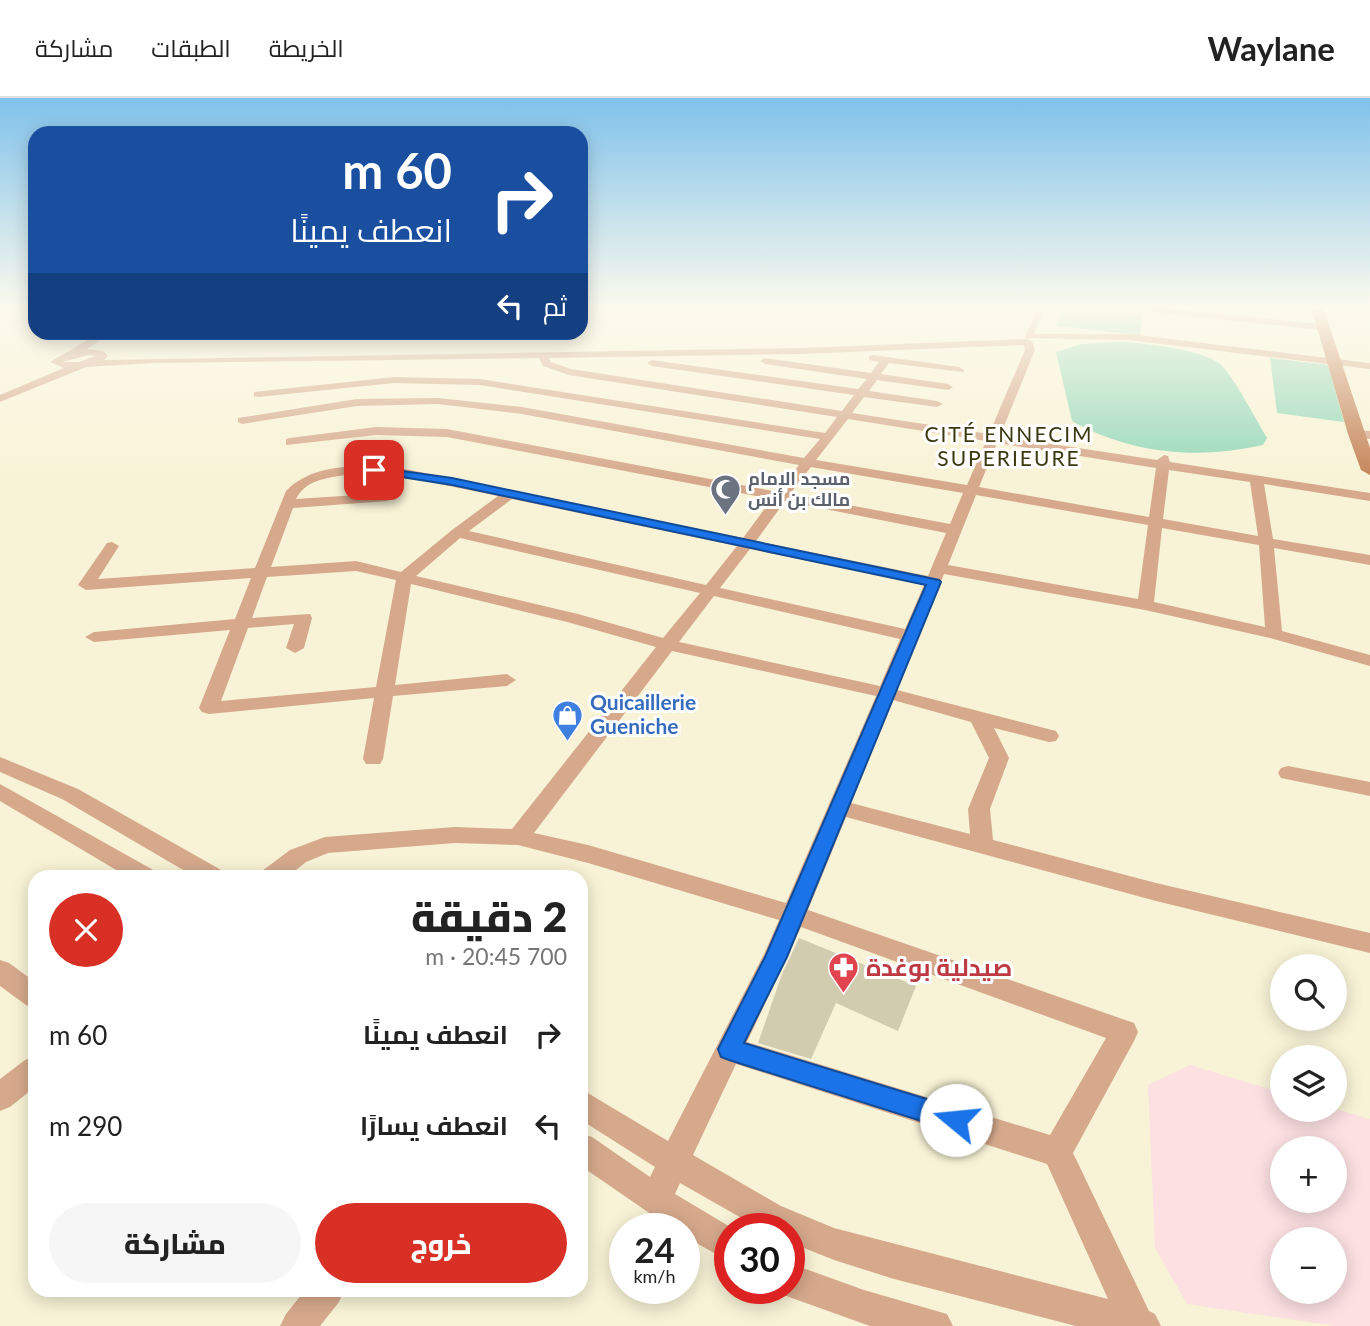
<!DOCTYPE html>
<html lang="ar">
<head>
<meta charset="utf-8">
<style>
  :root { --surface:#fff; --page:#f6f6f6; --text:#222; --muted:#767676; --line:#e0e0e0; --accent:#d93025 }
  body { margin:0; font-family:Lato,Cairo,sans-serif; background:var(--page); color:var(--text); direction:rtl; height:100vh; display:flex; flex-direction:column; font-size:26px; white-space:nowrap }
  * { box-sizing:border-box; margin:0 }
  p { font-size:23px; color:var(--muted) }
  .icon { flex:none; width:38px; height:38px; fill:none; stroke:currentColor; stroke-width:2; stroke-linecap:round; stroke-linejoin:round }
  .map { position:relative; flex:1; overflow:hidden; direction:ltr }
  .details { position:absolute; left:28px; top:772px; width:560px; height:427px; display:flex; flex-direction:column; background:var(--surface); border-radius:21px; box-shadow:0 4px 18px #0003; direction:rtl }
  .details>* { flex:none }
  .banner { position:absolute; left:28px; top:28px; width:560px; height:214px; border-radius:21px; box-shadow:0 4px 18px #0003; direction:rtl; background:#1a4fa0; color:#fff; overflow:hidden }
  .buttons { position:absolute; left:1270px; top:856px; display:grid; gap:14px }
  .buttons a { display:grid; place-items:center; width:77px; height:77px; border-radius:50%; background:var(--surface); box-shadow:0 4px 18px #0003; font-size:35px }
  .speed { position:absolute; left:609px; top:1115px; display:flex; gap:14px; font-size:35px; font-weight:700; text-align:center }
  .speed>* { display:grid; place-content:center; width:91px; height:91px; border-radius:50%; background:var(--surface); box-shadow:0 4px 18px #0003; line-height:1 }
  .speed small { font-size:18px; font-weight:400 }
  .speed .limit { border:10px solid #d22; background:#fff; color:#111 }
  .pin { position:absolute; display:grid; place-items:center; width:60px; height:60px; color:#fff; margin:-30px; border-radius:14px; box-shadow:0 4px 10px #0006 }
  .me { position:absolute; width:77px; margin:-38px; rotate:287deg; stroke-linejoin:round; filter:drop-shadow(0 0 5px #0008) }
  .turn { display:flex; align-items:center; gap:24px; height:147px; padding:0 21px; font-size:32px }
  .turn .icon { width:91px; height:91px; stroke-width:2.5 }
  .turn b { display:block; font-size:49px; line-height:60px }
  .then { display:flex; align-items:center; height:66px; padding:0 21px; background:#0003; gap:14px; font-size:26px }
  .round { display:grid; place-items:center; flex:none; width:74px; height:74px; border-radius:37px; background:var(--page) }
  .overview { display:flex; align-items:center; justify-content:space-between; height:119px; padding:0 21px }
  h1 { font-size:42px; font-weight:800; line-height:52px }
  .primary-button { display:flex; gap:14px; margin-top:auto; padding:14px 21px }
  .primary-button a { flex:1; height:80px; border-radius:42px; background:var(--accent); color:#fff; font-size:28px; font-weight:800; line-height:80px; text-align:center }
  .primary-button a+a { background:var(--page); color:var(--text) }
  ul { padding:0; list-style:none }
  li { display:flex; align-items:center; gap:21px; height:91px; padding:0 21px }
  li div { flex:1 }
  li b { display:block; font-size:26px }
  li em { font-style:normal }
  header { display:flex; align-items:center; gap:42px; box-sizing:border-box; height:98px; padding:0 35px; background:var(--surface); border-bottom:2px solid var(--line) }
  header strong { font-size:33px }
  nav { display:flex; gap:38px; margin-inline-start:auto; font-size:24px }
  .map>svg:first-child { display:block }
  .education { fill:#fce0e2; fill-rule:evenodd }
  .green { fill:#97d8b9 }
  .building { fill:#d1ccb0 }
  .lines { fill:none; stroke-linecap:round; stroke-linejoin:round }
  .street { fill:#d6a98c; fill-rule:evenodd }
  .secondary { fill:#c58358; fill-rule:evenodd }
  .route { fill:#1a73e8; stroke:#114b97; stroke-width:2 }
  .labels { text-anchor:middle; stroke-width:6; stroke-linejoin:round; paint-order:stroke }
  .far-worship-label { font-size:18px; font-weight:bold; fill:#5b616d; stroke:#fff; text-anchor:start }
  .far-quarter-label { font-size:21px; letter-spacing:2px; fill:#3b3910; stroke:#fff }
  .shop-label { font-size:21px; font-weight:bold; fill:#366cbe; stroke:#fff; text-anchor:start }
  .near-health-label { font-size:24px; font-weight:bold; fill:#be3a42; stroke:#fff; text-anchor:start }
</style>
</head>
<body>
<header>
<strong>Waylane</strong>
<nav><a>الخريطة</a><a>الطبقات</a><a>مشاركة</a></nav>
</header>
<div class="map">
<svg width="1370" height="1228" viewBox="0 0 1370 1228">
  <rect width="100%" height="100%" fill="#f8f3d6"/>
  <!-- education -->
  <path class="education" d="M1190,967l93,28v17l52,-1 35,10v207h-35l-148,-22 -32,-56 -7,-163zM1283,1050h52v52h-52zM1335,1141v53h-52v-53z"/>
  <!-- green -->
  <path class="green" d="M1064,209l79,6 -3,22 -84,-9z
    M1119,244c24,1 83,7 101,22 11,8 38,59 47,74l-4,7c-65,15 -132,9 -191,-24l-16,-69 25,-8z
    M1270,260l58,7 16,57 -67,-9z"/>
  <!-- building -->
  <path class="building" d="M799,840l117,48 -18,45 -62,-28 -25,56 -53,-16 24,-69z"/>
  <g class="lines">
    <!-- street -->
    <path class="street" d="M1037,209h8l-11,27h95l241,29v6l-241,-29 -104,-2z
      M1149,209l173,17 5,3 -5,3 -170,-18 -3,-1z
      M101,234h11l-25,17 16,2 5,5 -4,4 696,-12 226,-9 6,2 3,9 -35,86 157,24 7,-5 4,1 2,6 200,31v8l-106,-17 9,55 97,16v10l-96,-17 8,83 88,24v11l-100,-28 -125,-28 -201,-36 -47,116 159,41 3,5 -3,5 -7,1 -55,-14 15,30 -19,51 3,31 163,43 214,50v20l-214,-52 -310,-84 -38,93 326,113 4,9 -4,9 -61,112 76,158 6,3 6,12h-85l-182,-47 -60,-19 -45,-18v-14h-30l-79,-45 -5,11 57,34h-2v34l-46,-26v-8h-13l-90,-62v-33l11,4 58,40 5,-10 -74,-47v-31l87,52 96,-187 15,-34 -191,-57 -70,-18 -63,-2 -127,10 -22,9 -19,15h-29l4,-6 28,-21 35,-13 130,-10 57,2 144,-182 -89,-25 -156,-38 -16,101 112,-11 9,6 -9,6 -114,10 -10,63 -3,5h-14l-3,-5 11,-61 -165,16 -7,-2 -3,-4 31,-78 -136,12 -9,-5 9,-5 141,-13 16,-41 -165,12 -8,-5 29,-42 5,-1 7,4 -21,33 157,-11 31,-77c30,-31 84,-26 124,-21l333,68 29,-39 -325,-62 -71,-2 -90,10v-6l4,-1 86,-11 71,2 331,63 21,-27 -277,-51 -84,-10 -81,2 -115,18 -4,-2v-4l119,-19 81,-1 84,9 282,51 16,-19 -340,-54 -86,-2 -136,14 -4,-1v-4l140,-15 86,2 345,54 12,-16 -268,-42 -26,-9 -4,-8 -384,5 -69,4 -86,35v-7l64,-27 -14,-6zM1024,247l1,5 -36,84 -137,-21 12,-16 73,10 6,-3 -6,-3 -68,-10 8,-11 71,10 5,-3 -5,-3 -67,-10 8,-11 74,9 1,-2 -5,-3 -86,-12 -4,1v4l10,2 -8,11 -106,-15 -5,3 5,3 102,15 -9,10 -206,-29 -5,3 5,3 202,29 -12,16 -271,-42 -20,-7 -2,-4 251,-4zM88,257l8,1 -17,6h-16zM848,321l138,22 -19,44 -151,-25zM997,345l159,25 -7,49 -170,-30zM811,369l152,26 -13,31 -160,-30zM1169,372l81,12 8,54 -95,-17zM346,377l64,3 88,18 -46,34 -51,42 -45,-11 -85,6 22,-59 94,-7 7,-4 -7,-4 -91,6c9,-19 31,-21 50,-24zM976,397l172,30 -10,74 -190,-34zM512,401l225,47 -31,39 -237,-54zM785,403l161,32 -18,43 -172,-35zM1162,430l97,17 6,82 -111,-25zM460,440l240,55 -37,45 -85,-24 -162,-38zM750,451l174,36 -19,44 -185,-41zM356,473l40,9 -20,107 -155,14 27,-73 46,-4 -8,24 9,5 9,-5 8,-30 -2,-4 -58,4 15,-41zM714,498l186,43 -20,47 -201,-44zM672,553l204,45 -90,207 -198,-58 -54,-12zM893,602l78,22 18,36 -21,51 2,25 -119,-31zM801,829l305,111 -56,97 -303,-93zM736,966l311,100 61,135 -274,-71 -53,-22 -88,-51z
      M1356,332l14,1v8l-18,-2v-6z
      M0,659l78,32 145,82 4,6h-32l-133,-78 -62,-27z
      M1288,668l82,16v14l-89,-18 -3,-5 3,-5z
      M0,686l155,87 4,6h-31l-128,-76z
      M0,862l9,3 26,19v27l-9,-4 -26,-19z
      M35,958v31l-25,20 -10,4v-32l25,-19z
      M789,1165l75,27 83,24 6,12h-83l-81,-29 -12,-5 -2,-4h14z
      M305,1192h39l-5,12 -19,24h-40l6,-12z"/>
    <!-- secondary -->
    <path class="secondary" d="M1311,209h12l47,141v27l-9,-5 -13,-36z"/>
  </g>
  <!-- sky -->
  <linearGradient id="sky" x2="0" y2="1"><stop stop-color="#80c2eb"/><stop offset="0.55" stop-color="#fcfaed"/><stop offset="1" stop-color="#fcfaed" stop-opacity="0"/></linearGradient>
  <rect width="1370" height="381" fill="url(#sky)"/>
  <!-- route -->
  <path class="route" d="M374,369l78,11 487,102 2,2 -154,375 -43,86 212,65 9,4 4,8 -4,9 -9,3 -227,-72 -8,-3 -3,-8 48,-94 160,-370 -474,-100 -82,-13 -2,-2z"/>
  <!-- icons -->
  <defs>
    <symbol id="mosque-pin" viewBox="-11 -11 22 30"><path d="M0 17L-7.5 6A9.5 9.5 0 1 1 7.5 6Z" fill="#6b7280" stroke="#fff"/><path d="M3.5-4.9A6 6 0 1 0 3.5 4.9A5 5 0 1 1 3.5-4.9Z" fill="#fff"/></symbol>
    <symbol id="shop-pin" viewBox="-11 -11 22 30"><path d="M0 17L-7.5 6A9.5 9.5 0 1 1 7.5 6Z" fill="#3f7fe0" stroke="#fff"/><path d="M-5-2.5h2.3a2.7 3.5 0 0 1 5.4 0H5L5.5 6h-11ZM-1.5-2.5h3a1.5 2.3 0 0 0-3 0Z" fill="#fff"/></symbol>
    <symbol id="pharmacy-pin" viewBox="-11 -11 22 30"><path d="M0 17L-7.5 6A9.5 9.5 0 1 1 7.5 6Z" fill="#e0444e" stroke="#fff"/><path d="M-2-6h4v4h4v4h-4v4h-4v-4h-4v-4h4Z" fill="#fff"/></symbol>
  </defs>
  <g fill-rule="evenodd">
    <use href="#mosque-pin" x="708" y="374" width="35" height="47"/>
    <use href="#shop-pin" x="550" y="600" width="35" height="47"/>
    <use href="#pharmacy-pin" x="826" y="852" width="35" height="47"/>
  </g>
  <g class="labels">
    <!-- far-worship labels -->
    <g class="far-worship-label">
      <text x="748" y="387">مسجد الإمام<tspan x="748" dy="21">مالك بن أنس</tspan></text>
    </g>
    <!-- far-quarter labels -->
    <g class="far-quarter-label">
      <text x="1009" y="344">CITÉ ENNECIM<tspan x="1009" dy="24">SUPERIEURE</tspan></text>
    </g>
    <!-- shop labels -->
    <g class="shop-label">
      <text x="590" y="612">Quicaillerie<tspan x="590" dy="24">Gueniche</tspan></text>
    </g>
    <!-- near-health labels -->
    <g class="near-health-label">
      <text x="866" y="878">صيدلية بوغدة</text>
    </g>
  </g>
</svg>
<div class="buttons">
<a><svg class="icon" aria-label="search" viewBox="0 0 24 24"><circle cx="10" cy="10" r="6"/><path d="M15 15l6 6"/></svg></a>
<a><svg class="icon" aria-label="layers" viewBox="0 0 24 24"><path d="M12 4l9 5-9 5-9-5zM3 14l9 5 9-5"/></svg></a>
<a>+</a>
<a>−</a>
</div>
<div class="speed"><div>24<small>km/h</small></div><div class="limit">30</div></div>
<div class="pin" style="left:374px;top:372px;background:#d93025"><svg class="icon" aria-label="arrive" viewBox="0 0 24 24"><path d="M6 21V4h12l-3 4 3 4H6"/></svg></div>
<svg class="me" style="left:956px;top:1022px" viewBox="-20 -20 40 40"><circle r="19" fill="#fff"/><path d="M0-13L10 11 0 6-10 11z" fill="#1a73e8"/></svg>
<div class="banner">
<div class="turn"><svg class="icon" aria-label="right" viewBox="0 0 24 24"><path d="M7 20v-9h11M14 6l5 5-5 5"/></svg><div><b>60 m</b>انعطف يمينًا</div></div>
<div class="then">ثم<svg class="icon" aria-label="left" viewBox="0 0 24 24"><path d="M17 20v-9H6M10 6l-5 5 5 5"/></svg></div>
</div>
<section class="details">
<div class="overview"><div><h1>2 دقيقة</h1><p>700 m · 20:45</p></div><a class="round" style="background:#d93025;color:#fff"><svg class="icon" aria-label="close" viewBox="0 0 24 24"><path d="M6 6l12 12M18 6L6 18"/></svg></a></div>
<ul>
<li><svg class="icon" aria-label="right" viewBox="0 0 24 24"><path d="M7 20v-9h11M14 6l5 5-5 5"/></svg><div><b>انعطف يمينًا</b></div><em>60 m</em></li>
<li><svg class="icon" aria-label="left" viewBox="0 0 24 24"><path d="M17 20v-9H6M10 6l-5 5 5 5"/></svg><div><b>انعطف يسارًا</b></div><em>290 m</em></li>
</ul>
<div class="primary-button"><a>خروج</a><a>مشاركة</a></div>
</section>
</div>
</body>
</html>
